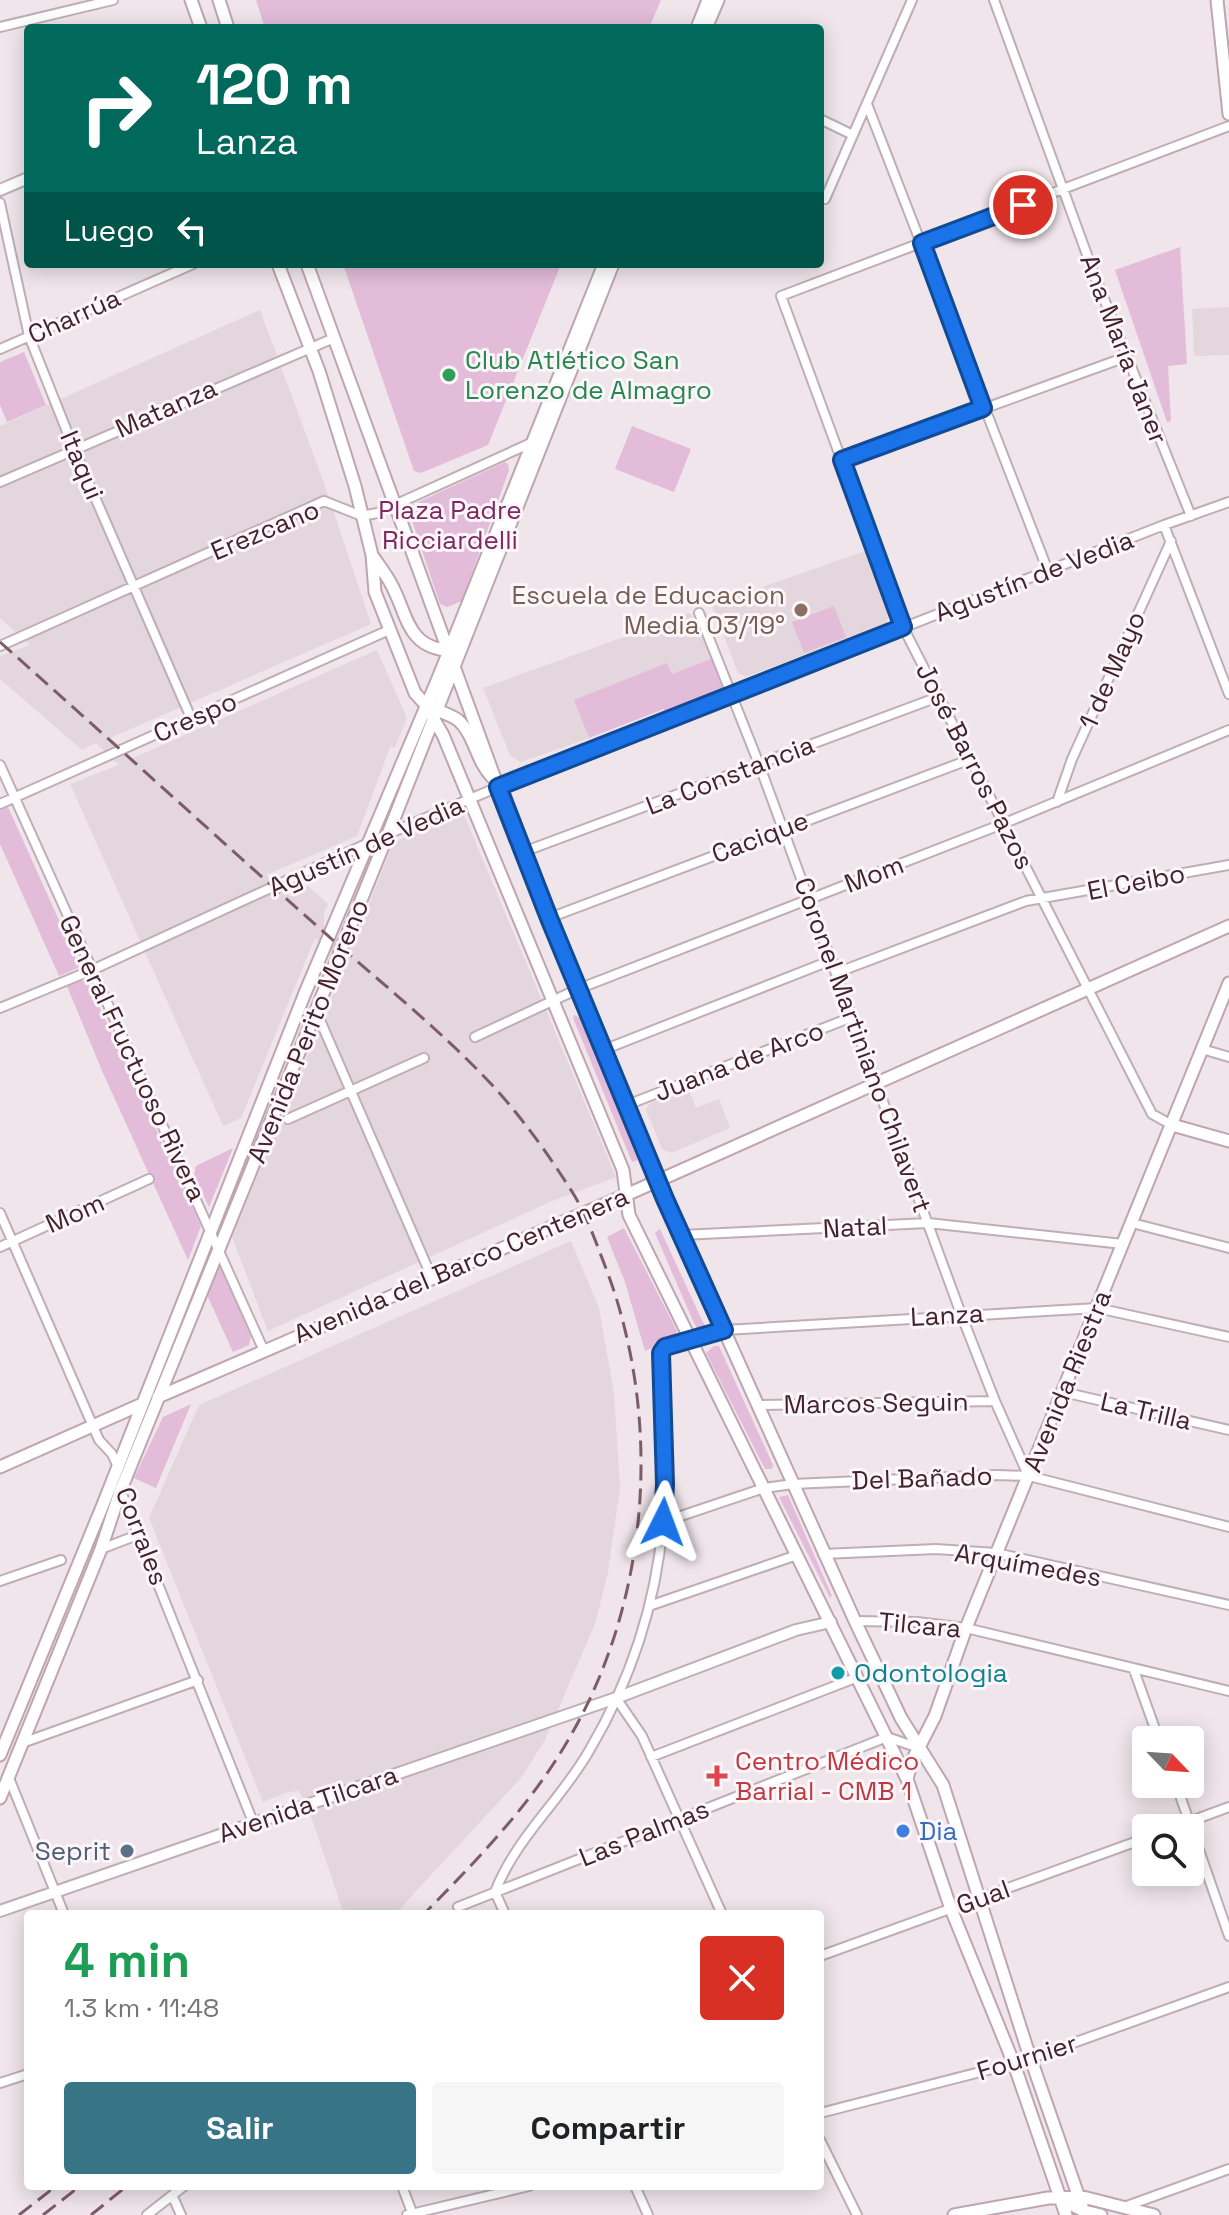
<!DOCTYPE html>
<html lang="es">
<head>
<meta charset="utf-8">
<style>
  :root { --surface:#fff; --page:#f6f6f6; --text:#202124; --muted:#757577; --accent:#377486 }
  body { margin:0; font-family:"Space Grotesk",sans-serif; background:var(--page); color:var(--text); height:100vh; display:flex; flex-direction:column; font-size:30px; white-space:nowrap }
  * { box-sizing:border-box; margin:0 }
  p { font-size:26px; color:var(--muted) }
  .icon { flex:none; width:44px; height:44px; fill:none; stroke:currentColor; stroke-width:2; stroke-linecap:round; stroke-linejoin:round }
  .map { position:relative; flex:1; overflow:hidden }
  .panel { position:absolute; left:24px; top:1910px; width:800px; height:280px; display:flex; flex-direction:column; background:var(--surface); border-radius:8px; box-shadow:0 4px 20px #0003 }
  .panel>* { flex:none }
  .guide { position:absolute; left:24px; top:24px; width:800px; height:244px; border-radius:8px; box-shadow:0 4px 20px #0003; background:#00695c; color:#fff; overflow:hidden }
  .needle { width:52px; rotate:115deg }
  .tools { position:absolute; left:1132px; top:1726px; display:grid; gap:16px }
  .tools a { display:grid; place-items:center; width:72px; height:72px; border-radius:8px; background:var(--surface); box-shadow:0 4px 20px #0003; font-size:40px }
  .pin { position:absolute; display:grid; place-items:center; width:68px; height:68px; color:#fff; margin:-34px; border:4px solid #fff; border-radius:50%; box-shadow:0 2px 8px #0007 }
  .me { position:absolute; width:88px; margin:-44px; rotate:3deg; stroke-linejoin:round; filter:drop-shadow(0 0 6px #0008) }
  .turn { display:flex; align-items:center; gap:28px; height:168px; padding:0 40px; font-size:36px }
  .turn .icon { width:104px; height:104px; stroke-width:2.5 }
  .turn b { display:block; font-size:56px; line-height:68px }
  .then { display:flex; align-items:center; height:76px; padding:0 40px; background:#0003; gap:16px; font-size:30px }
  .round { display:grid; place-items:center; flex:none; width:84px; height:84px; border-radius:8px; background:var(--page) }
  .summary { display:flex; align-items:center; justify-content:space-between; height:136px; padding:0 40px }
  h1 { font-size:48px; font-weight:800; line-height:60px; color:#1e9e55 }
  .action { display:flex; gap:16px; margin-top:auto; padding:16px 40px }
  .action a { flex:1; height:92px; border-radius:8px; background:var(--accent); color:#fff; font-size:32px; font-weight:800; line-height:92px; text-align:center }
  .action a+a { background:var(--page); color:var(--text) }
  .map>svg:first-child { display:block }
  .built { fill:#e3d6dc }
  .green { fill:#e2bcd9 }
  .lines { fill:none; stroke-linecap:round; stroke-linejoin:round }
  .minor-casing { stroke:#bfaeb5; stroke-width:12 }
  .tertiary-casing { stroke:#bfaeb5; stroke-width:14 }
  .secondary-casing { stroke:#bfa5af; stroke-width:15 }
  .minor { stroke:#fff; stroke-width:8 }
  .tertiary { stroke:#fff; stroke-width:10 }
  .secondary { stroke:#fff; stroke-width:11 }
  .rail { stroke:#7e5c67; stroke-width:3; stroke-dasharray:16 8; stroke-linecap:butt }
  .route-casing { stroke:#114b97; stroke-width:20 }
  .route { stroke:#1a73e8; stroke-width:14 }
  .leisure-dot { fill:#2e9e5b; stroke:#fbf6f9; stroke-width:3 }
  .education-dot { fill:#8d6e63; stroke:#fbf6f9; stroke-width:3 }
  .culture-dot { fill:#0f9aa8; stroke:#fbf6f9; stroke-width:3 }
  .health-dot { fill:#e0444e; stroke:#fbf6f9; stroke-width:3 }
  .shop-dot { fill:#3f7fe0; stroke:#fbf6f9; stroke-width:3 }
  .service-dot { fill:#5c6f8a; stroke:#fbf6f9; stroke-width:3 }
  .labels { text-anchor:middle; stroke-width:6; stroke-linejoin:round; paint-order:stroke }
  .street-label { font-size:26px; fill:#43222c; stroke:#fbf6f9 }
  .leisure-label { font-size:26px; fill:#27864d; stroke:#fbf6f9; text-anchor:start }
  .park-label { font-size:26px; fill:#7e2760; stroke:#fbf6f9 }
  .education-label { font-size:26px; fill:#785e54; stroke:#fbf6f9; text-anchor:end }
  .culture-label { font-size:26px; fill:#0d838f; stroke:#fbf6f9; text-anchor:start }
  .health-label { font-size:26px; fill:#be3a42; stroke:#fbf6f9; text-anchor:start }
  .shop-label { font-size:26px; fill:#366cbe; stroke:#fbf6f9; text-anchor:start }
  .service-label { font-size:26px; fill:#4e5e75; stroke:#fbf6f9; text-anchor:end }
</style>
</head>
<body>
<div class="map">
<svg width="1229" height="2215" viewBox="0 0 1229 2215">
  <rect width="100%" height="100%" fill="#efe5ea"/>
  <!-- built -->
  <path class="built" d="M1229,307v48l-35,1 -2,-47z
    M260,310l65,176 46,138 -261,114 23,20 244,-108 30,68 -12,29h-5l-33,89 -91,39 24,21 18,-10 20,18 -4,9v13l23,21 11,-15 35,-89 69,-33 154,367 -64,24 -284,130 -36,-94 107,-257 1,-20 -25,-22 -74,180 -18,8 -153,-342 49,-19 -23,-22 -14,7 -82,-71v-23l30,-11 -30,-27v-192z
    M865,551l24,64 -3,8 -140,54 -8,-4 -26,-68z
    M690,613l23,45 -42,16 -3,-10 -93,36 14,38 -68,24 -11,-7 -27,-67z
    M688,1088l8,20 23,-9 11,29 -59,25 -9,-4 -16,-39 3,-6z
    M571,1241l28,67 15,85 6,95 -12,84 -13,52 -51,118 -24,37 -125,135h-51l-32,-95 -13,-28 -11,1 -25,10 -114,-284 50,-113z"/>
  <!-- green -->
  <path class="green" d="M256,0h405l-12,28h-384z
    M1180,247l7,117 -19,2 3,55 -4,1 -52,-152z
    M343,264h218l-73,181 -67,28 -7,-2z
    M24,352l22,53 -39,17 -7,-17v-43z
    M632,426l59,23 -17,43 -59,-23z
    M505,462l3,2 1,6 -47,131 -15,6 -7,-3 -31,-92 1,-6z
    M834,606l12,31 -42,16 -12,-31z
    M713,658l14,36 -60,22 -3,-7 -75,29 -15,-38 93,-37 5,11z
    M8,807l72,160 -21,9 -59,-132v-33z
    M81,980l7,3 113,243 -13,34 -85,-187 -36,-87z
    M574,1015l6,3 58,142 -6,2 -59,-144z
    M233,1148l-24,59 -15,-32 2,-9z
    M624,1228l53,103 -3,6 -29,14 -20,-69 -18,-45z
    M660,1229l41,89 4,8 -8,2 -4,-7 -38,-88z
    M219,1263l32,73 -2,9 -16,7 -26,-57z
    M714,1346h5l54,119 -1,4h-7l-59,-116z
    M191,1404l-35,84 -22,-10 29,-61z
    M788,1495l44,101 -2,2 -51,-101z"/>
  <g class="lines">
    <defs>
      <path id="minor" d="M994,0l100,274 97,242
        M0,27l113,-27
        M867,104l181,467
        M820,119l33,16
        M825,199l87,-199
        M0,203l29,133 45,113 117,269
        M0,349l193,-85
        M842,460l284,-103
        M0,482l334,-144
        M1164,525l65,169
        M699,613l60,151 202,550 34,87 33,74
        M0,646l324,-145 38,15 15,-3 154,-70
        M0,765l264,586
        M1057,802l15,-43 99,-218
        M0,804l389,-174
        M523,852l415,-155
        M549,918l422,-159
        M836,973l190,-72 203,-36
        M0,1008l92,-38 296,-136 110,-47 666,-262 65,-23
        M316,1011l116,267
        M475,1037l103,-48 427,-166 224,-93
        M1202,1049l27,8
        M603,1050l229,-90
        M627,1105l225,-88
        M288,1119l136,-61
        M1172,1125l-20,-11 -249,-487 -122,-331 448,-170
        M0,1213l99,227 13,14 6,13
        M1132,1223l97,25
        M682,1235l246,-12 195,21
        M0,1247l149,-68
        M1063,1392l166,38
        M757,1405l238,-4
        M120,1489l133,333
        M663,1522l101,-34 29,-4 203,-9 33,1 200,51
        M101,1549l39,-15
        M823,1554l113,-5 60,4 233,52
        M0,1581l61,-21
        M649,1606l148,-51
        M855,1621l62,1 49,6 263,63
        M1134,1670l25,70
        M616,1698l26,38 80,178
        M22,1743l176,-63
        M651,1757l207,-80
        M9,1778l55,136
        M1176,1784l53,152
        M1172,1828l57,-21
        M495,1892c20,-53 66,-92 94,-141 48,-81 74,-171 76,-265 2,-43 -4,-85 -6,-128l6,-11 59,-17 373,-22 132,29
        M495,1892l10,22
        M458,1907l429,-170 32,11
        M820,1956l326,-118
        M0,2083l28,-9
        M820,2113l203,-52 206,-74
        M820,2140l37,75
        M402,2186l11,29
        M635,2186l13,29
        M173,2197l8,18
        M1124,2207l105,-38
        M147,2215l37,-29
        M407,2215l122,-29"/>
      <path id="tertiary" d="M0,190l28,-12
        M0,1911l616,-213 180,-68 35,-8"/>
      <path id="secondary" d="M191,0l10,28
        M219,0l9,28
        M1217,0l12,114
        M697,28l11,-28
        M706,28l12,-28
        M278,264l41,107 36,115 17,69 3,37 40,101 10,11 18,31 180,435 6,45 278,564 44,130 63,155 52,151
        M307,264l191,523 167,412 190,422 46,97 42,67 83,260 59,170
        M372,555c6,9 13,18 18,27 19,33 15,67 64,69
        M433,708c8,4 18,7 25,12 17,15 18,41 34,57
        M1172,1125l57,16
        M158,1397l468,-202 603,-269
        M0,1467l142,-63
        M0,1755l102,-248 203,-514 134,-317 165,-412
        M907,1779l5,-18 23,-45 31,-88 263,-645
        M0,1798l101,-249 19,-57 268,-658 225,-570
        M1060,2199l24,12 17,4
        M954,2215l94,-17 31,-2 75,19"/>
    </defs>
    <!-- minor casing -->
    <use href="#minor" class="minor-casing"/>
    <!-- tertiary casing -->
    <use href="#tertiary" class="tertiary-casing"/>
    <!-- secondary casing -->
    <use href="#secondary" class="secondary-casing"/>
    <!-- minor -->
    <use href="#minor" class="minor"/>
    <!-- tertiary -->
    <use href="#tertiary" class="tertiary"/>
    <!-- secondary -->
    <use href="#secondary" class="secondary"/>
    <!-- rail -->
    <path class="rail" d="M0,642c106,94 211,190 317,284 59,53 123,103 177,161 29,32 54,67 77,103 16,25 25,53 36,81 56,151 43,331 -40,471 -38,65 -91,119 -143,172
      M19,2215l37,-29
      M43,2215l37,-29
      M91,2215l36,-29"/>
  </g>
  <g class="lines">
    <defs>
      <path id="route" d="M663,1522l2,-38 -4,-131 4,-6 59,-17 -59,-131 -116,-281 -51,-131 405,-160 -61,-167 141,-52 -61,-165 101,-38"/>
    </defs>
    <!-- route casing -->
    <use href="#route" class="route-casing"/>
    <!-- route -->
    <use href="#route" class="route"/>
  </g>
  <!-- markers -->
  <circle class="leisure-dot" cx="449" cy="375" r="8"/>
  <circle class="education-dot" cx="801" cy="610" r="8"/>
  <circle class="culture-dot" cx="838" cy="1673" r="8"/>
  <path class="health-dot" d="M713 1764h8v8h8v8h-8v8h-8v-8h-8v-8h8z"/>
  <circle class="shop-dot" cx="903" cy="1831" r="8"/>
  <circle class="service-dot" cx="127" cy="1851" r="8"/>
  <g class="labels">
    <!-- street labels -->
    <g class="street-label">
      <text transform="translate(74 316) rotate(-24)" y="9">Charrúa</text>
      <text transform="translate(1124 349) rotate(69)" y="9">Ana María Janer</text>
      <text transform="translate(166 408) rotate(-24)" y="9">Matanza</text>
      <text transform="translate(82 465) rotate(67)" y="9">Itaqui</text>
      <text transform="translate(265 530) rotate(-23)" y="9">Erezcano</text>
      <text transform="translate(1034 576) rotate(-21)" y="9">Agustín de Vedia</text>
      <text transform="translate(1112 670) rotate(-66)" y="9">1 de Mayo</text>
      <text transform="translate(195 717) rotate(-24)" y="9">Crespo</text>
      <text transform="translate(975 766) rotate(63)" y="9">José Barros Pazos</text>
      <text transform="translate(730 775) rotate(-21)" y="9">La Constancia</text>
      <text transform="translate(760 837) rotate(-21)" y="9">Cacique</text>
      <text transform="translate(366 846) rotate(-24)" y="9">Agustín de Vedia</text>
      <text transform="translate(874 874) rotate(-21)" y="9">Mom</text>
      <text transform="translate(1136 882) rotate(-11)" y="9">El Ceibo</text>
      <text transform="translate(308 1031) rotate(-68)" y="9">Avenida Perito Moreno</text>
      <text transform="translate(863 1045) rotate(70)" y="9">Coronel Martiniano Chilavert</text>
      <text transform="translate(133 1058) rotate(65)" y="9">General Fructuoso Rivera</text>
      <text transform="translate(739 1061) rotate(-21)" y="9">Juana de Arco</text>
      <text transform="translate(75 1213) rotate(-24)" y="9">Mom</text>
      <text transform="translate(855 1227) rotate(-3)" y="9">Natal</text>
      <text transform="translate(461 1265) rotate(-23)" y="9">Avenida del Barco Centenera</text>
      <text transform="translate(947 1315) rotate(-3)" y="9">Lanza</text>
      <text transform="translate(1067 1381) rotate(-68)" y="9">Avenida Riestra</text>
      <text transform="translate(876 1403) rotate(-1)" y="9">Marcos Seguin</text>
      <text transform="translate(1146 1411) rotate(13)" y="9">La Trilla</text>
      <text transform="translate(922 1478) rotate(-2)" y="9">Del Bañado</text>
      <text transform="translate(142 1536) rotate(69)" y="9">Corrales</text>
      <text transform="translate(1028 1565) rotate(10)" y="9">Arquímedes</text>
      <text transform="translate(920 1625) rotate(5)" y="9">Tilcara</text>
      <text transform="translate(308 1804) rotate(-19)" y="9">Avenida Tilcara</text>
      <text transform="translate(644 1833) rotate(-22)" y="9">Las Palmas</text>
      <text transform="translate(983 1897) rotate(-20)" y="9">Gual</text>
      <text transform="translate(1027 2057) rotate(-17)" y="9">Fournier</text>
    </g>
    <!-- leisure labels -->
    <g class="leisure-label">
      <text x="465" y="369">Club Atlético San<tspan x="465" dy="30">Lorenzo de Almagro</tspan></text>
    </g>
    <!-- park labels -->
    <g class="park-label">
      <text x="450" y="519">Plaza Padre<tspan x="450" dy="30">Ricciardelli</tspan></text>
    </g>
    <!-- education labels -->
    <g class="education-label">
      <text x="785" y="604">Escuela de Educacion<tspan x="785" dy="30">Media 03/19°</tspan></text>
    </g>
    <!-- culture labels -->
    <g class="culture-label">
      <text x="854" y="1682">Odontologia</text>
    </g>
    <!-- health labels -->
    <g class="health-label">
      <text x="735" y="1770">Centro Médico<tspan x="735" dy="30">Barrial - CMB 1</tspan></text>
    </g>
    <!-- shop labels -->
    <g class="shop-label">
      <text x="919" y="1840">Dia</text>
    </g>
    <!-- service labels -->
    <g class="service-label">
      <text x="111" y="1860">Seprit</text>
    </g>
  </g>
</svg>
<div class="tools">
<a><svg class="needle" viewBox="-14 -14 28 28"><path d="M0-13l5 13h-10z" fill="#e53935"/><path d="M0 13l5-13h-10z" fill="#757577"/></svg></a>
<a><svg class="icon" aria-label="search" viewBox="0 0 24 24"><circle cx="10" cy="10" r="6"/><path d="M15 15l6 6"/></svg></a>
</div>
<div class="pin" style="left:1023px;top:205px;background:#d93025"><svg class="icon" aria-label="arrive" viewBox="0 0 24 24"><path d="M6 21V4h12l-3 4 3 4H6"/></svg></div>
<svg class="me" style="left:663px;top:1522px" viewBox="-20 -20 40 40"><path d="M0-17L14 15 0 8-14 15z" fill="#1a73e8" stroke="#fff" stroke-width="4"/></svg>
<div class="guide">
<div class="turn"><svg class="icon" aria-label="right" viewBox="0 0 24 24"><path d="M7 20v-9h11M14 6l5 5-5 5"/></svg><div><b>120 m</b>Lanza</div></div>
<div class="then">Luego<svg class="icon" aria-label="left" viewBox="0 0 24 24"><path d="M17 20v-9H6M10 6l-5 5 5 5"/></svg></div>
</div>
<section class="panel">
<div class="summary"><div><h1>4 min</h1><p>1.3 km · 11:48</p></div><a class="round" style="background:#d93025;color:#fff"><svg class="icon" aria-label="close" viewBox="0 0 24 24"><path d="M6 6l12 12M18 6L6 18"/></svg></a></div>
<div class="action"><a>Salir</a><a>Compartir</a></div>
</section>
</div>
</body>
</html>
